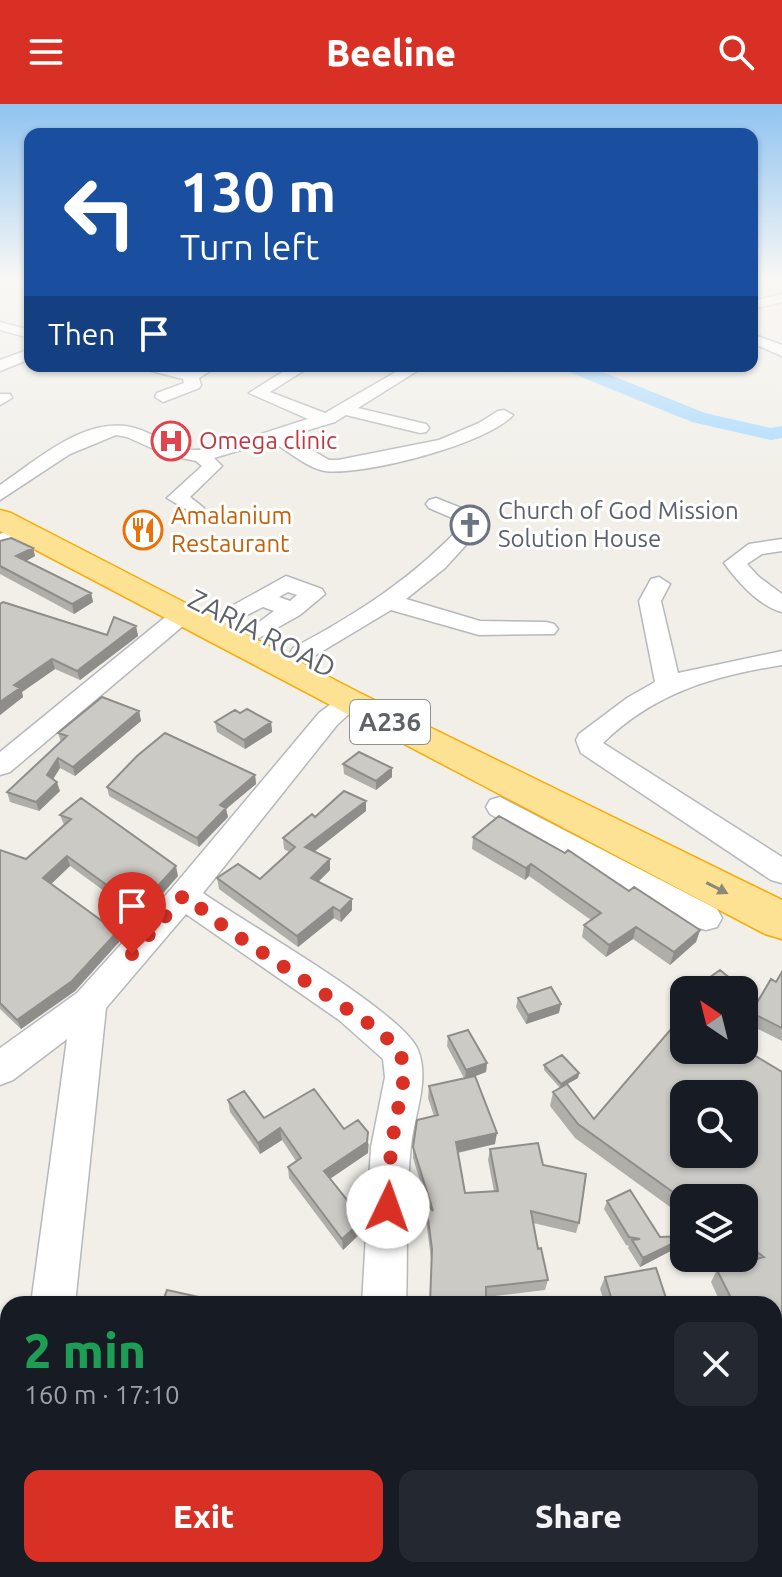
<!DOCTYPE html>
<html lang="en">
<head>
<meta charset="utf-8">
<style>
  :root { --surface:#171b24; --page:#242831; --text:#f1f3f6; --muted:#9ea1a6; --accent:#d93025 }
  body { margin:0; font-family:Ubuntu,sans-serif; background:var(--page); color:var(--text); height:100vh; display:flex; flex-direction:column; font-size:30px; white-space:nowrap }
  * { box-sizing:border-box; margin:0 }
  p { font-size:26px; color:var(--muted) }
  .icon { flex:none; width:44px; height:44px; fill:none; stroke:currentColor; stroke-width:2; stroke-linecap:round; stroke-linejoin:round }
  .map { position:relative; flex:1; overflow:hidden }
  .sheet { position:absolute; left:0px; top:1192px; width:782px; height:282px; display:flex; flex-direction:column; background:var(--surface); border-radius:24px 24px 0 0; box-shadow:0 2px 6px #0004 }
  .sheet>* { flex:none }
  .hud { position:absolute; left:24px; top:24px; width:734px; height:244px; border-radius:16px; box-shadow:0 2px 6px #0004; background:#1a4fa0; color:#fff; overflow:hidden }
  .needle { width:52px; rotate:325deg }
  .buttons { position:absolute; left:670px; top:872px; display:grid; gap:16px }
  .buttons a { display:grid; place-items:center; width:88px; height:88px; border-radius:16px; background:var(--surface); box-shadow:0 2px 6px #0004; font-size:40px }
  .pin { position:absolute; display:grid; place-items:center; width:68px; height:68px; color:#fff; margin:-82px -34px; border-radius:50% 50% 50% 0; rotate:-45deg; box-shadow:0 0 8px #0007 }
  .pin .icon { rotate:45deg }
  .me { position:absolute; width:88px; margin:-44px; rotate:3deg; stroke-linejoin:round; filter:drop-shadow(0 0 6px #0008) }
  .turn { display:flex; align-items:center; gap:28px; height:168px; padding:0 24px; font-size:36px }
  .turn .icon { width:104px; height:104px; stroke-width:2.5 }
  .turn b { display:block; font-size:56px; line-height:68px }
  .then { display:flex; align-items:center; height:76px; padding:0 24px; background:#0003; gap:16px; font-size:30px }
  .round { display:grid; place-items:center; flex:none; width:84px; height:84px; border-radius:16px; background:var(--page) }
  .summary { display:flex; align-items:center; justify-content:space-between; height:136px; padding:0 24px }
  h1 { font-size:48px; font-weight:800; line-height:60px; color:#1e9e55 }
  .primary-button { display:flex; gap:16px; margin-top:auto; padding:16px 24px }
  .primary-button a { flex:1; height:92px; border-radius:16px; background:var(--accent); color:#fff; font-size:32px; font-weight:800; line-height:92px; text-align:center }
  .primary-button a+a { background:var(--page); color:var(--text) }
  header { display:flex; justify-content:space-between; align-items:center; height:104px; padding:0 24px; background:var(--accent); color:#fff; font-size:36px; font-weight:800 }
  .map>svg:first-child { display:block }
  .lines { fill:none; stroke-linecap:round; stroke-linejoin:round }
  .river { fill:#aadaff; fill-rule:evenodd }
  .minor-casing { stroke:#b5b8bc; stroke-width:3 }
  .highway-casing { stroke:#f9ab00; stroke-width:3 }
  .minor { fill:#fff; fill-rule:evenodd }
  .highway { fill:#fde293; fill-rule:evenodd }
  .wall { fill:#afaea9 }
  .shaded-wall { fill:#8f8d8a }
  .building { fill:#cccac5; stroke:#8f8d8a; stroke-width:2; fill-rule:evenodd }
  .oneway { fill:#8e8975 }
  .route { stroke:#d93025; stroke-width:14; stroke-dasharray:0 25.2 }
  .labels { text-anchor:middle; stroke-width:6; stroke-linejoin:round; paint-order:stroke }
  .far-health-label { font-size:24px; fill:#be3a42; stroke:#fff; text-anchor:start }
  .far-worship-label { font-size:24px; fill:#5b616d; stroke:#fff; text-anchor:start }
  .far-food-label { font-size:24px; fill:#c56008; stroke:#fff; text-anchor:start }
  .shield { fill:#fff; stroke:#8f9295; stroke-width:2 }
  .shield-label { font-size:26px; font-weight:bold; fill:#5f6368 }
  .street-label { font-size:28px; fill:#5f6368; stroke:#fff }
</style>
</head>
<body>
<header><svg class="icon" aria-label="menu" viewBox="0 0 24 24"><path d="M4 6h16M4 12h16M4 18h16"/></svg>Beeline<svg class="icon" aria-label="search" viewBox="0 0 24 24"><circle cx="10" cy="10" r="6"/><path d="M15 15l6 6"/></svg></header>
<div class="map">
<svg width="782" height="1473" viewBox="0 0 782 1473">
  <rect width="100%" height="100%" fill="#f1efe8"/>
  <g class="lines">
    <!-- river -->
    <path class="river" d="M562,262h26l117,47 66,15 11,-2v12l-11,2 -79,-18 -128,-52z"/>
    <defs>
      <path id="minor" d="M782,190v8l-30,7v-8z
        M0,218l30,8v8l-30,-8z
        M752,230l30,11v11l-30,-13z
        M30,245v10l-30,12v-11z
        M142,262h27l19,5 10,-5h20l-19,12 2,7 -2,3 -36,14 -8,-5 2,-4 27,-10 -1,-4 -39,-10z
        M292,262h19l-41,26 55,21 81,-47h19l-67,42 68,16 3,4 -3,4 -6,1 -74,-18 -11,7 -47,14 41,24h9l101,-20 40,-17 19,-12 6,-1 9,5c-25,29 -150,61 -188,56 -18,-3 -38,-21 -54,-30l-57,17 8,8 -32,31 14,11 -10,6 -27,-16 35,-32 -6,-5 -29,-6 -40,-18 -11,-2 -46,19 -70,46v-15c37,-25 89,-73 138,-56 19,6 36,21 57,21 22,1 88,-24 113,-31l-59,-26z
        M0,290h10l2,4 -12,7z
        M436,394l43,17 6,9 -40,44 -39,31 74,22 66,1 8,2 4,5 -4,5 -75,1 -88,-25 -80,48h-18l-3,-5 3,-5c64,-34 123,-72 171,-125l-35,-15 -3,-4 3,-4z
        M22,420l10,6 -3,4 -29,14v-14z
        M782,435v12l-20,3 -15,10 12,13 23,17v18c-23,-6 -44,-30 -58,-49l25,-19z
        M286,472l36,13 3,5 -25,21 -41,23 -8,-2 -4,-5 27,-20 -11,-4 -34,17 -8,-2 -4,-5 4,-5zM288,488l9,3 -7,6 -11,-4z
        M659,473l11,7 -9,17 17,72 104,-22v14c-69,11 -128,28 -179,78l179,114v26l-11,-3 -190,-127 -5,-13 3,-6 48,-36 28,-16 -16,-81 12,-22z
        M182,504l8,2 4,5 -4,5 -180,152 -10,3v-23l174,-142z
        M349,590l9,3 4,5 -25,23 -134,168c42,30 200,119 215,157 12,30 -4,66 -7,96 -6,52 -3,106 -5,158h-44l9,-157 14,-70 -2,-18 -44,-39 -153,-106 -80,94 -31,296h-44l36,-265 -54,41 -13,5v-37l77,-55 96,-106 146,-174 21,-16z
        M500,693l217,112 5,9 -5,9 -11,3 -11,-3 -205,-113 -4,-7 4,-7z
        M329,1466h52l-2,7h-52z"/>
      <path id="highway" d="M0,406l11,3 351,181 420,206v39l-17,-5 -765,-403z"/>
    </defs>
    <!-- minor casing -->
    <use href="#minor" class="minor-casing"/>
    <!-- highway casing -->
    <use href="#highway" class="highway-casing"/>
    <!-- minor -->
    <use href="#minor" class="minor"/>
    <!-- highway -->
    <use href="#highway" class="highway"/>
  </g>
  <!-- wall -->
  <path class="wall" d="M0,437l33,7 2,8 -9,5 65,32 2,9 -19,12 -74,-40z
    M0,500l107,31 29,-9 2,10 -58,44 -25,-11 -33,23 1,5 -23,18z
    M139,607l2,10 -66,55 -15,-8 -7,11 7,12 -21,20 -29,-9 -3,-10 54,-50 -3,-9z
    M240,609l31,9 1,10 -27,17 -28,-17 -2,-10z
    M343,660l49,13 -16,13 -32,-16z
    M255,671l1,9 -30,25 2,8 -29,30 -90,-51 -2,-9z
    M81,694l97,78 -37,42 -71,-52 -19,18 66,48 2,10 -44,49 -54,38 -21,-20v-159l26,9 38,-34 -4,-10z
    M366,697v10l-52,41 16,7v11l-12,12 34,28 -11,12 -7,-4 -36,29 -79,-58 -2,-11 43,1 29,-27 -5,-3 -1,-11 32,-21z
    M473,733l156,54 71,39 -4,12 -26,23 -37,-26 -27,18 -24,-20 2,-12 7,-5 -62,-44 -4,4 -53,-31z
    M782,868v69l-38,-19v-32l14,11 18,-19z
    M684,892v15l-5,-4z
    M518,894l41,15 -33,11 -10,-17z
    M448,932l39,27 -1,9 -11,4 20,68 -37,9 7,40 29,-2 -6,-31 2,-11 53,16 36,58 -3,10 -43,-10 5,26 10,31 -3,10 -59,7 -55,-38 -6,-46 1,-10 1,1 -14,-46v-11l21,-31 -6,-18 1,-12 35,-8 -17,-32z
    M544,961l35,8 -1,5 -14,8 30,33 188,-47v332l-8,-15v-85h-53l-10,-22 6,-12 29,-8 -6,-4h4v-60h-60v19l-109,-79 -25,-32 3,-14 7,-4 -16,-18z
    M228,996l36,18 80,11 25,15 -1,9 -38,26 33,41v11l-20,19 -54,-72 -1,-11 8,-6 -14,-21 -22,14 -30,-42z
    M607,1097l53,36 24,-1v8l-44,23 -12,-19 1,-2 -3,-1 -22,-36z
    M605,1173l63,27h-63l-5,-15z
    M774,1352l8,12v108l-7,-13z
    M691,1466h26l5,7h-26z
    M751,1466h17l-8,7h-4z"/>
  <!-- shaded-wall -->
  <path class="shaded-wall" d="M33,444l2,8 -16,9 -3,-9z
    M91,489l2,9 -19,12 -2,-10z
    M136,522l2,10 -58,44 -3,-9z
    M52,555l3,10 -33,23 1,5 -23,18v-13l14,-17z
    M139,607l2,10 -66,55 -2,-9z
    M271,618l1,10 -27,17 -1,-9z
    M58,654l2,10 -10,16 -3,-9z
    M392,664v9l-16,13v-9z
    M255,671l1,9 -30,25 2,8 -29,30 -2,-9 23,-33z
    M57,678l3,9 -21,20 -3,-9z
    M366,697v10l-60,47 -1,-11z
    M67,752l3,10 -23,22 -4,-10z
    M330,755v11l-18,18 -1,-10z
    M531,760l-2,12 -4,4 1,-12z
    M176,762l2,10 -37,42 -3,-10z
    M352,795v11l-11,12 -1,-11z
    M333,803l1,11 -36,29 -1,-11z
    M636,823l-3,12 -27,18 3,-12z
    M700,826l-4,12 -26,23 4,-13z
    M117,828l2,10 -44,49 -54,38 -4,-9z
    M561,900l-2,9 -33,11 2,-9z
    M487,959l-1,9 -21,8 1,-10z
    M579,969l-1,5 -18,10 1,-4z
    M280,1024l2,12 -22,14 -2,-11z
    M368,1028v21l-43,29 -1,-11z
    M497,1029l-2,11 -40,9 1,-11z
    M363,1116v11l-20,19 -1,-11z
    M684,1134v6l-44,23 3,-9z
    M32,1466h21l-7,7h-21z"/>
  <!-- building -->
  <path class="building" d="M11,434l22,10 -17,8 75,37 -19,11 -72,-38v-25z
    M3,498l104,33 7,-18 22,9 -59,45 -25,-12 -38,26 6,3 -20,14v-98z
    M102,593l37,14 -66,56 -15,-9 -11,17 10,7 -21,20 -29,-10 60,-56 -9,-3z
    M247,605l24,13 -27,18 -29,-18 20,-12 5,3z
    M165,629l90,42 -35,30 6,3 -29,30 -90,-51 30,-31z
    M359,648l33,16 -16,13 -33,-17z
    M344,687l22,10 -61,46 25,12 -19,19 41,21 -12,12 -7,-4 -36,29 -80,-58 21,-14 22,15 35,-32 -12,-9 29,-24 3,3z
    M81,694l95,68 -38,42 -71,-52 -24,22 74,54 -45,49 -55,39 -17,-17v-153l26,9 45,-40 -11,-4z
    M499,712l66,37 3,-3 61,41 5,-4 66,43 -26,22 -38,-25 -27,18 -25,-20 17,-12 -70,-49 -5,4 -53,-31z
    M720,866l38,31 13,-22 5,3 6,-10v56l-38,-19v-19h-52z
    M551,883l10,17 -33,11 -10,-17z
    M684,910v36h60v-1l38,23v305l-8,-15v-58h-40l-17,-34 47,-13 -20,-14v-45h-60v2l-106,-76 -25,-32 14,-8 27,35zM684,990h60v60h-60z
    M468,926l19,33 -21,7 -18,-34z
    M562,951l17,18 -18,11 -17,-19z
    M475,972l22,57 -41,9 9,51 33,-2 -8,-42 48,-6 5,22 43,9 -7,49 -48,-12 7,38 3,-1 7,32 -62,7v17h-56l2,-55 -6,-46 7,8 -20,-64 4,-27 21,-5 -9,-29z
    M314,985l30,40 14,-9 10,12 -1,10 -43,29 39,49 -21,19 -54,-72 13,-9 -21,-30 -22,15 -30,-43 16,-9 20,27z
    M630,1086l30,47 24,-1v2l-41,20 -11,-18 8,-1 -11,-2 -22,-36z
    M656,1164l12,36h-55l-8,-27z
    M167,1186l59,13v1h-64z
    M567,1198l1,2h-19l-1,-1z
    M774,1352l8,12v39l-8,-13z
    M8,1396v70h24l-7,7h-25v-70z
    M774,1414l8,8v31l-8,7z
    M107,1466h85l4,7h-97z
    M397,1466h70v7h-71z
    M629,1466h43l2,7h-63l18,-5z
    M695,1466h22l5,7h-21z"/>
  <!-- one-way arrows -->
  <defs><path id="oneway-solid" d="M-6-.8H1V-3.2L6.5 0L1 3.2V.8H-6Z" transform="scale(2)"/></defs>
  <use class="oneway" href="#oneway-solid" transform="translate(717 784) rotate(27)"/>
  <!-- sky -->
  <linearGradient id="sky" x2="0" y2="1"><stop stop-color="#8fc3f1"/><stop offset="0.46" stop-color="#f9f8f5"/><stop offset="1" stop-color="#f9f8f5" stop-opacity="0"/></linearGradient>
  <rect width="782" height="382" fill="url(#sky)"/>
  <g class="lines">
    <!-- route -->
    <path class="route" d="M132,850l52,-59 43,34 153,102 21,22 3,24 -13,70 -3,60"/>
  </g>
  <!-- icons -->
  <defs>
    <symbol id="hospital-ring" viewBox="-11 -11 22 22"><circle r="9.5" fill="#fff" stroke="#e0444e" stroke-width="1.5"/><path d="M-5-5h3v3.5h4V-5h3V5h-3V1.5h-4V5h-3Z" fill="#e0444e"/></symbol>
    <symbol id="church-ring" viewBox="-11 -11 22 22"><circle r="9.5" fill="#fff" stroke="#6b7280" stroke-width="1.5"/><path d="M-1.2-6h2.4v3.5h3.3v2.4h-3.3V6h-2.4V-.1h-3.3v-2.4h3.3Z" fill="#6b7280"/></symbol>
    <symbol id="restaurant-ring" viewBox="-11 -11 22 22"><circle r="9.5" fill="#fff" stroke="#e8710a" stroke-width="1.5"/><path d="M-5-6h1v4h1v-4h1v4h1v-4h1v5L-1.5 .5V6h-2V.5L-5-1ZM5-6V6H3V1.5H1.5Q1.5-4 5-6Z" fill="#e8710a"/></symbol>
  </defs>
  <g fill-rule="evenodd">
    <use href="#hospital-ring" x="149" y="315" width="44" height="44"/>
    <use href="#church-ring" x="448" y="399" width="44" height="44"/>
    <use href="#restaurant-ring" x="121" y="404" width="44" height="44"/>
  </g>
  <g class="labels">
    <!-- far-health labels -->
    <g class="far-health-label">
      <text x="199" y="345">Omega clinic</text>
    </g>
    <!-- far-worship labels -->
    <g class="far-worship-label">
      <text x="498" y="415">Church of God Mission<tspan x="498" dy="28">Solution House</tspan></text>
    </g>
    <!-- far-food labels -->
    <g class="far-food-label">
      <text x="171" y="420">Amalanium<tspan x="171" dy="28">Restaurant</tspan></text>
    </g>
    <!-- shield labels -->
    <rect class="shield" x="350" y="596" width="80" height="44" rx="6"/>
    <g class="shield-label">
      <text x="390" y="627">A236</text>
    </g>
    <!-- street labels -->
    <g class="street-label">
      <text transform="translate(262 529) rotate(27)" y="10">ZARIA ROAD</text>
    </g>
  </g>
</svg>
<div class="buttons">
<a><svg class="needle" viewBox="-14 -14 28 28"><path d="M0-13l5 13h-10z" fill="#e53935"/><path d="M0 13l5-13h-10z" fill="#9ea1a6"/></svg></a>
<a><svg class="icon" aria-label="search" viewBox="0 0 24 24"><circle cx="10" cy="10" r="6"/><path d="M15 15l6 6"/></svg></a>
<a><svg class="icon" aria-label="layers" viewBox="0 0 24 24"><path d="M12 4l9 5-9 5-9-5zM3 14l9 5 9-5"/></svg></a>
</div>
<div class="pin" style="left:132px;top:850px;background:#d93025"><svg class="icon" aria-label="arrive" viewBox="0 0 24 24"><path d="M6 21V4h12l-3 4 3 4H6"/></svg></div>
<svg class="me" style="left:388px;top:1103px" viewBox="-20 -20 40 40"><circle r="19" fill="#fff"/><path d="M0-13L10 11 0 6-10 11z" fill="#d93025"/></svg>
<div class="hud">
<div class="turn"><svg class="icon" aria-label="left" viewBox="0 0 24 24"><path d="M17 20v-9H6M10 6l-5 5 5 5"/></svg><div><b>130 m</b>Turn left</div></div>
<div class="then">Then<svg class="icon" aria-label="arrive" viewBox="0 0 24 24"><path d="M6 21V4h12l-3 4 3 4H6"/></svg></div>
</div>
<section class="sheet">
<div class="summary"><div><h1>2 min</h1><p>160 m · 17:10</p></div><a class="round"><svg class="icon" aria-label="close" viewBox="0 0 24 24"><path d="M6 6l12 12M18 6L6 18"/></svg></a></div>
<div class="primary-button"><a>Exit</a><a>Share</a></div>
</section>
</div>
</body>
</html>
